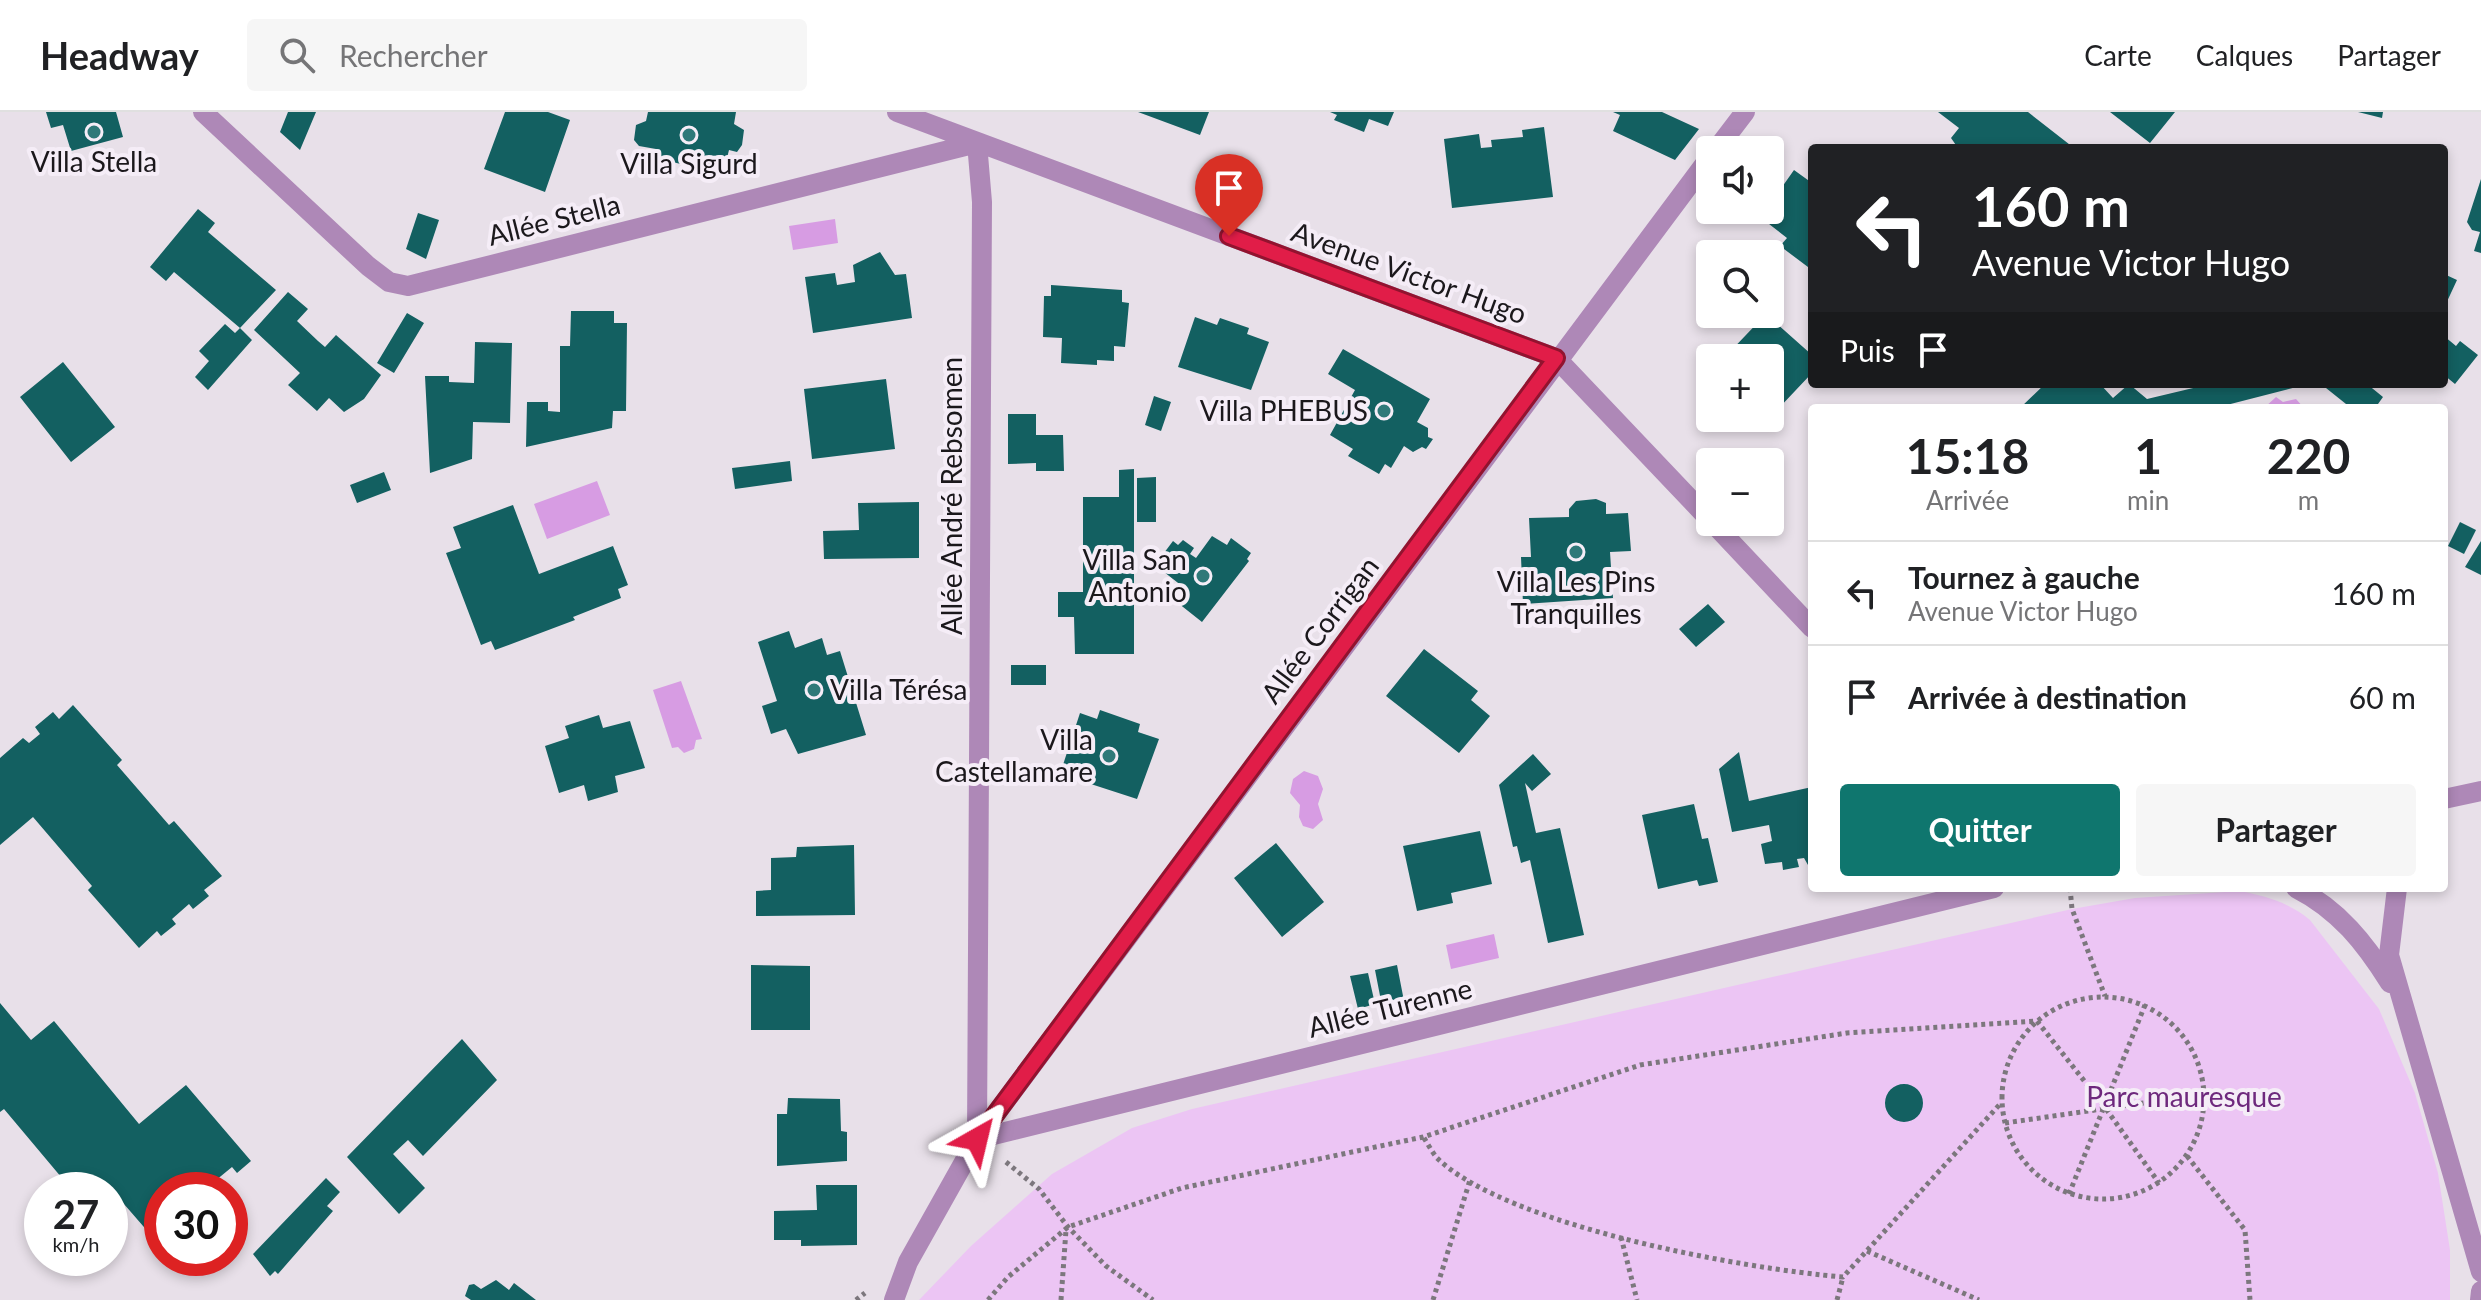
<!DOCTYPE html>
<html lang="fr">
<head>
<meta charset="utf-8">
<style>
  :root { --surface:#fff; --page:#f6f6f6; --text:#202124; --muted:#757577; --line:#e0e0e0; --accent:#0f766e }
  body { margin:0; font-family:Lato,sans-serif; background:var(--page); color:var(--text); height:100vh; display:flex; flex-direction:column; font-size:30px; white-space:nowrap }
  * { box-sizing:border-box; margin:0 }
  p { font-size:26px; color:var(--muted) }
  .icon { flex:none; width:44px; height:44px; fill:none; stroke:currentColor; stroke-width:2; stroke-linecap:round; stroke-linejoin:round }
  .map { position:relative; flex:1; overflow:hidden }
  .side { position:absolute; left:1808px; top:292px; width:640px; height:488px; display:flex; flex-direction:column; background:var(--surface); border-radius:8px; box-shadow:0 4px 12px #0003 }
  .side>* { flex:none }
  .hud { position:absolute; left:1808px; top:32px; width:640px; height:244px; border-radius:8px; box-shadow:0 4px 12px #0003; background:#202124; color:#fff; overflow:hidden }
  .controls { position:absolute; left:1696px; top:24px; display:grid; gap:16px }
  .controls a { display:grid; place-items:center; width:88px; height:88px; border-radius:8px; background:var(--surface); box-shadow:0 4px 12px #0003; font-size:40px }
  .speed { position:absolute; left:24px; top:1060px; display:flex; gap:16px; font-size:40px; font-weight:700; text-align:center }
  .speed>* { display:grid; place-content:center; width:104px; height:104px; border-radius:50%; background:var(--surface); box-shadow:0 4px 12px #0003; line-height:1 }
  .speed small { font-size:20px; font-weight:400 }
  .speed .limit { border:12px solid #d22; background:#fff; color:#111 }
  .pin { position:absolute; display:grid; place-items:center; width:68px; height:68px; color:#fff; margin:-82px -34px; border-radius:50% 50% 50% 0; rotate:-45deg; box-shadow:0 0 8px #0007 }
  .pin .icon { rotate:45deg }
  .me { position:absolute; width:88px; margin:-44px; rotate:37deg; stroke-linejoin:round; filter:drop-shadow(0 0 6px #0008) }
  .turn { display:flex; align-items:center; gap:28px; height:168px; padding:0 32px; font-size:36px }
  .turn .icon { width:104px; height:104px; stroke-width:2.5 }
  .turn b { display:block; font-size:56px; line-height:68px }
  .then { display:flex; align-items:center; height:76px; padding:0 32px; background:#0003; gap:16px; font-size:30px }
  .eta { display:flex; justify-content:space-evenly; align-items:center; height:136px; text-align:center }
  .eta b { font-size:48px; font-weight:700; line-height:56px }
  .action { display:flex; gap:16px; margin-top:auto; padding:16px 32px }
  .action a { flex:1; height:92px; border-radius:8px; background:var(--accent); color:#fff; font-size:32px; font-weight:700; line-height:92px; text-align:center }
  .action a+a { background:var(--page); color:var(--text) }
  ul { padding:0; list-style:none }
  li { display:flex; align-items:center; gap:24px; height:104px; padding:0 32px; border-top:2px solid var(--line) }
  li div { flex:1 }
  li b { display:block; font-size:30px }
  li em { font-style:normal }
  header { display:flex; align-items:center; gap:48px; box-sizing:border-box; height:112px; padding:0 40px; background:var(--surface); border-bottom:2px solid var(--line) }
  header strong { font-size:38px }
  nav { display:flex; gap:44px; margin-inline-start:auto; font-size:28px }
  .search { width:560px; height:72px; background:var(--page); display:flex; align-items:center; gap:20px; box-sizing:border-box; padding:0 28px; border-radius:8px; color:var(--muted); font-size:30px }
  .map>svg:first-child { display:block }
  .green { fill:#ecc5f4 }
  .water { fill:#d79ce3 }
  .building { fill:#136061 }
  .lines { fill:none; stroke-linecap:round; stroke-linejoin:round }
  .path { stroke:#7c777d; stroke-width:5; stroke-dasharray:4 4; stroke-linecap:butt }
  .minor { stroke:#ae88b7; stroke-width:20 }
  .route-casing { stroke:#92132f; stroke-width:20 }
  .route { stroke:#e11d48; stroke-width:14 }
  .poi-dot { fill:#2f7979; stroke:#f5edf7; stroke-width:3 }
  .labels { text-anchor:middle; stroke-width:8; stroke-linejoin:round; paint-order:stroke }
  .poi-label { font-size:28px; fill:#1b181c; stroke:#f5edf7 }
  .street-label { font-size:28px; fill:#1b181c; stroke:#f5edf7 }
  .park-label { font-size:28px; fill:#6e297d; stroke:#f5edf7 }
</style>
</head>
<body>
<header>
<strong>Headway</strong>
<div class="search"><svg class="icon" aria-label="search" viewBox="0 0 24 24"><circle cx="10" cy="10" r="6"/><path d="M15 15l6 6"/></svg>Rechercher</div>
<nav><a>Carte</a><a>Calques</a><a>Partager</a></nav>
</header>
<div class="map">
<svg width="2481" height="1188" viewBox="0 0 2481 1188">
  <rect width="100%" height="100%" fill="#e8e0e9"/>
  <!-- green -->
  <path class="green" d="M2240,779c26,5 50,12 70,29l69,89 36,84 23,80 12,77v50h-1531l52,-54 81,-72 80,-46 60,-19 880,-200 63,-11z"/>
  <!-- water -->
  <path class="water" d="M835,107l3,24 -45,7 -4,-24z
    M2276,285l7,5 13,-3 8,9h-40z
    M597,369l13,34 -63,24 -13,-35z
    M681,569l21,58 -6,1 -2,9 -10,4 -6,-6 -6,1 -19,-58z
    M1304,659l14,5 5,13 -5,15 5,16 -10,9 -10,-3 -4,-9 1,-12 -10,-12 3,-14z
    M1494,822l5,24 -48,11 -5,-24z"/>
  <!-- building -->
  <path class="building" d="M46,0h70l7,25 -52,14 -8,-26 -12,3z
    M288,0h28l-16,38 -20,-18z
    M505,0h43l22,8 -25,72 -61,-23z
    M648,0h88l-2,12 10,6 -2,15 -5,7 -8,-2 -3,12 -34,-7 -2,11 -36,-8 2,-9 -17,-3 -5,-6 2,-15 10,-4z
    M1138,0h71l-9,23z
    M1330,0h64l-6,14 -19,-7 -5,13 -30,-12 3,-5z
    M1613,0h49l37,17 -24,31 -62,-29 7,-16z
    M1938,0h90l46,36h-89l-6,-4 -3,4h-18l-7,-10 8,-10z
    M2110,0h65l-25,31z
    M2358,0h25l-1,6z
    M1544,15l9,70 -101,11 -8,-69 35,-5 2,14 11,-1 -1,-7 32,-3 -1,-7z
    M1794,58l18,13v87l-32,-24 7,-8 -27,-21 10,-7v-6z
    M2481,67v74l-7,-2 6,-19 -8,-2 -5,-8z
    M198,97l17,14 -7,9 68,58 -36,38 -66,-56 -8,9 -16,-14z
    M418,101l21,7 -13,39 -20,-10z
    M880,140l15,23 11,-1 6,44 -99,15 -8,-56 30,-4 2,12 18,-3 -2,-17z
    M2444,162l13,6 -13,28z
    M1051,173l71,5v12l7,1 -4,44 -11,-1v15l-17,-1v5l-36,-2 1,-25 -19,-1 1,-41h7z
    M288,180l20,17 -11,12 21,20 7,6 11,-12 45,40 -17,24 -20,13 -15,-14 -12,13 -29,-26 12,-12 -46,-43z
    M571,199h43v12h13l-1,88h-13l-1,17 -86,19 1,-45h21v9l12,1v-66h10z
    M407,201l17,10 -30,50 -17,-10z
    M1766,202l46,41v18l-35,37 -7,-7v-45h-46z
    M1195,205l22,8 3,-7 29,10 -2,6 22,8 -18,48 -73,-23z
    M225,212l10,9 5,-5 12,12 -44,50 -13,-13 14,-16 -10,-10z
    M2444,224l12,10 4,-5 18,14 -23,29 -11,-9z
    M475,230l37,1 -2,80 -37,-1 -1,37 -42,14 -5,-97h24v6l25,1z
    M1343,237l87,50 -13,23 11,6v9l5,2 -7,10 -4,-2 -9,5 -9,-6 -13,22 -6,-4 -6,10 -31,-18 5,-7 -23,-14 25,-45 -27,-16z
    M63,250l52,65 -44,35 -51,-65z
    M886,267l9,70 -83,10 -8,-70z
    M2045,272h55l13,14 16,-14 18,15 63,-15 94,1 -89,23h-195z
    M2321,272h46l16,13 -5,7 6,4h-33z
    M1154,284l17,6 -10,29 -16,-6z
    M1008,302h28v21h27l1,36h-28v-8l-28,1z
    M790,349l2,20 -57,8 -3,-21z
    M1134,357v185h-59l-1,-37h-16v-25h25v-95h36v-27z
    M384,360l7,18 -34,13 -7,-18z
    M1156,365v45h-19v-44z
    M1596,387l10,4v11l22,-1 3,38 -21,1 3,46 -90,6 -2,-47h10l-2,-39 40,-1v-8l7,-8z
    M919,390v56l-95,1 -1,-28 36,-1 -1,-27z
    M513,393l26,69 74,-28 15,39 -10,4 3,9 -48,19 2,3 -80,30 -4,-9 -10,4 -35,-92 15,-5 -8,-21z
    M2460,410l16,8 -12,24 -16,-8z
    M1212,424l15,9 4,-7 20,15 -4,6 2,2 -47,61 -24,-19 4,-17 -27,-21 18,-24 5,4 5,-5 11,8 -4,6 6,4z
    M2481,429v34l-16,-8z
    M1708,492l17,18 -29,25 -17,-18z
    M789,519l6,17 27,-10 5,17 13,-4 26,84 -68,19 -12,-25 -15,5 -9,-28 15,-5 -19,-59z
    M1424,537l54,42 -7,9 19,16 -31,37 -73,-57z
    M1011,553h35v20h-35z
    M73,593l49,55 -5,5 52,60 5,-4 48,55 -18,14 5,6 -16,13 -4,-5 -17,15 4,5 -15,12 -4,-5 -18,17 -51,-58 4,-4 -59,-69 -33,28v-87l23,-20 6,5 11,-9 -5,-7 18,-15 6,7z
    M1100,598l40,14 -2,8 21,7 -22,60 -77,-25 20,-61 17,6z
    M599,603l4,13 27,-7 15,47 -30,8 3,16 -30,9 -4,-16 -25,8 -14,-47 24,-8 -4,-12z
    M1739,640l10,49 63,-14v85l-8,-14 -7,1 2,8 -16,3 -1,-8 -17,2 -4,-20 11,-3 -3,-16 -37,7 -13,-63z
    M1533,642l18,20 -19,17 -7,-8 11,50 24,-5 24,107 -36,8 -18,-83 -9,3 -4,-17 -4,1 -14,-62z
    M1694,692l8,35 6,-1 10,44 -19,4 -2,-6 -39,9 -16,-74z
    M1480,719l12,53 -41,9 2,10 -36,8 -14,-65z
    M1276,731l48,59 -42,35 -48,-59z
    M854,733l1,70 -99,1v-25l15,-1v-32l25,-1 1,-10z
    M751,853l59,1v64h-59z
    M1397,853l7,36 -22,5 -7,-36z
    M1368,861l7,31 -17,5 -8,-33z
    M0,891l31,37 23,-19 85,103 47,-39 65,76 -14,12 -5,-6 -28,23h-42v35l-12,9 -33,-38 -7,6v-12h-38l-68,-81 -4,3z
    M462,927l35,41 -74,76 -15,-16 -15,14 32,34 -26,26 -52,-57z
    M1885 991a19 19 0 1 1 38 0a19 19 0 1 1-38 0Z
    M788,986l52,1 1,32 6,1v29l-70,5v-52h10z
    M326,1066l14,14 -13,14 6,5 -55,63 -3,-3 -5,5 -17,-22z
    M816,1073h41v60l-56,1v-6h-27v-29l43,-1z
    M496,1168l13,10 5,-7 22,17h-65l-6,-4 4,-11 5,-1 7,5z"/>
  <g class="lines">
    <!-- path -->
    <path class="path" d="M2070,776l2,21 33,87
      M2002 986a101 101 0 1 1 202 0a101 101 0 1 1-202 0Z
      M2005,1011l201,-29
      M1424,1026c4,6 8,14 13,20 70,68 307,111 406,119l158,-174
      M2187,1044l58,74 5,70
      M1006,1050l33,27 29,38 38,39 47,34
      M2069,1082l76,-189
      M1621,1125l16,63
      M1867,1139l112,49
      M856,1188l9,-7
      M988,1188l20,-23 60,-50 114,-39 241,-51 217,-72 207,-32 190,-12 67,85 55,77
      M1061,1188l5,-70
      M1433,1188l37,-120
      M1837,1188l6,-23"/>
    <!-- minor -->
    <path class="minor" d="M203,0l165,154 21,16 19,4 569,-143 5,59 -5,937
      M897,0l659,246 154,162
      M1716,38l29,-38
      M1712,410l100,106
      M2444,687l37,-8
      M2296,776c43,22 69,55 94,95
      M2397,776l-8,67 92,317
      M977,1027l1017,-251
      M894,1188l14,-38 69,-123 733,-982
      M2480,1188l1,-9"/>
  </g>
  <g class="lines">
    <defs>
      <path id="route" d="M977,1027l579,-781 -327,-122"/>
    </defs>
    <!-- route casing -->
    <use href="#route" class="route-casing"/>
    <!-- route -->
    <use href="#route" class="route"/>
  </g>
  <!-- markers -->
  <g class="poi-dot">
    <circle cx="94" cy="20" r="8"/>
    <circle cx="689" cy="23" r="8"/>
    <circle cx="1384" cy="299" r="8"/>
    <circle cx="1576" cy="440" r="8"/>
    <circle cx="1203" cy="464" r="8"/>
    <circle cx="814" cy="578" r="8"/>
    <circle cx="1109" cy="644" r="8"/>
  </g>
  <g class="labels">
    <!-- poi labels -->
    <g class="poi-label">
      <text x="94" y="60">Villa Stella</text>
      <text x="689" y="62">Villa Sigurd</text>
      <text x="1368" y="309" text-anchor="end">Villa PHEBUS</text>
      <text x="1187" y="458" text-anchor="end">Villa San<tspan x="1187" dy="32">Antonio</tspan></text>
      <text x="1576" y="480">Villa Les Pins<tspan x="1576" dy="32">Tranquilles</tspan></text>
      <text x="830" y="588" text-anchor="start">Villa Térésa</text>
      <text x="1093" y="638" text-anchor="end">Villa<tspan x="1093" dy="32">Castellamare</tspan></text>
    </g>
    <!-- street labels -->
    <g class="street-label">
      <text transform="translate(554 108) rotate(-14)" y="10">Allée Stella</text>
      <text transform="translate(1409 161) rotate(20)" y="10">Avenue Victor Hugo</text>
      <text transform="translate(952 384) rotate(-90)" y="10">Allée André Rebsomen</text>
      <text transform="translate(1320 518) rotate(-53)" y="10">Allée Corrigan</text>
      <text transform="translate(1390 896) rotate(-14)" y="10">Allée Turenne</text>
    </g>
    <!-- park labels -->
    <g class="park-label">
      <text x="2184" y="995">Parc mauresque</text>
    </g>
  </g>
</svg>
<div class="controls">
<a><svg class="icon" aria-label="sound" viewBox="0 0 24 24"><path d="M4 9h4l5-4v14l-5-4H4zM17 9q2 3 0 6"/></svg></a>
<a><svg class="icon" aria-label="search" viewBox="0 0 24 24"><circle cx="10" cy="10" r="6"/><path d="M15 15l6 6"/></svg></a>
<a>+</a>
<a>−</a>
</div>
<div class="speed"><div>27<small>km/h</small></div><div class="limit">30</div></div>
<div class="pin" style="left:1229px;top:124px;background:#d93025"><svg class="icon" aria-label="arrive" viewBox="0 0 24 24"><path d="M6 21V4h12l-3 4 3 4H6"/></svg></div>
<svg class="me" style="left:977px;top:1027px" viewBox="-20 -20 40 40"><path d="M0-17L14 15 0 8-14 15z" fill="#e11d48" stroke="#fff" stroke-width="4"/></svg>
<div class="hud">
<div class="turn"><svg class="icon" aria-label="left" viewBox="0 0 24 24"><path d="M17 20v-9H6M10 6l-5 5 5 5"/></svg><div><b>160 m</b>Avenue Victor Hugo</div></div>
<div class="then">Puis<svg class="icon" aria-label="arrive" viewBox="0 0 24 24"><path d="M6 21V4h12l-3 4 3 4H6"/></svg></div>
</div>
<section class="side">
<div class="eta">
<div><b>15:18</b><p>Arrivée</p></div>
<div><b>1</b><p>min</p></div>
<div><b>220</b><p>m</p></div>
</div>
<ul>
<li><svg class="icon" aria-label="left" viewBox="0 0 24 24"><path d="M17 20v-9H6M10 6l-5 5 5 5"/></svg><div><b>Tournez à gauche</b><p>Avenue Victor Hugo</p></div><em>160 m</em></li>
<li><svg class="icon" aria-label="arrive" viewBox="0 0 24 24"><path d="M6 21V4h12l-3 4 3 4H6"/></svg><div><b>Arrivée à destination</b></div><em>60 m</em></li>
</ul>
<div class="action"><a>Quitter</a><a>Partager</a></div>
</section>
</div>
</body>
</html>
